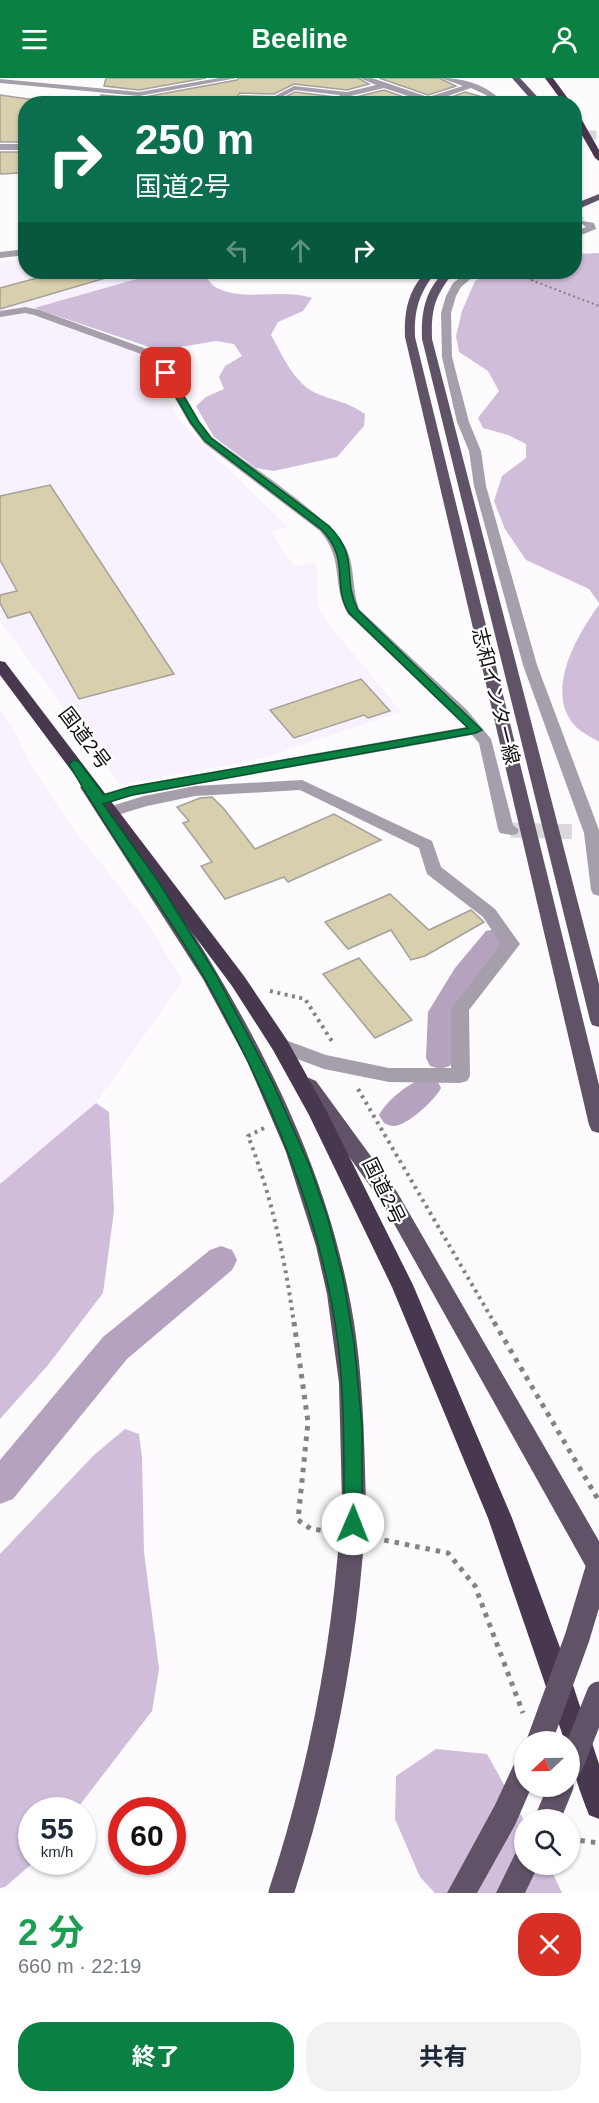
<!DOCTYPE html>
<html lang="ja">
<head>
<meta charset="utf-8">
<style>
  :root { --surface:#fff; --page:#f2f2f3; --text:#1f2937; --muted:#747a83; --accent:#0b8043 }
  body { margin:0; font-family:Arial,"Noto Sans JP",sans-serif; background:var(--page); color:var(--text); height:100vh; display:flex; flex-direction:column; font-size:22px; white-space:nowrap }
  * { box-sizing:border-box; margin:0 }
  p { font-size:20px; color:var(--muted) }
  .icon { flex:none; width:33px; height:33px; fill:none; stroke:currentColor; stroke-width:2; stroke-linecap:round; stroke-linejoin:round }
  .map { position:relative; height:1815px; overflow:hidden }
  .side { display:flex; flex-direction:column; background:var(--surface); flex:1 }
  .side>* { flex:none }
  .guide { position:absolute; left:18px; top:18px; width:564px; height:183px; border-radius:24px; box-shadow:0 2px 4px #0004; background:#0b6e4f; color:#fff; overflow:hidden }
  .needle { width:39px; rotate:248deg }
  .buttons { position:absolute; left:514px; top:1653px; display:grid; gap:12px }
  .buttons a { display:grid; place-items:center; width:66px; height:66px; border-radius:50%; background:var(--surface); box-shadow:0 2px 4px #0004; font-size:30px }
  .speed { position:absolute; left:18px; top:1719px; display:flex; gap:12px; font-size:30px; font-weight:700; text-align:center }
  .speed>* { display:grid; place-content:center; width:78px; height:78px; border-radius:50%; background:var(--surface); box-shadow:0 2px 4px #0004; line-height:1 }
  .speed small { font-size:15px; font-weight:400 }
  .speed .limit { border:9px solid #d22; background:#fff; color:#111 }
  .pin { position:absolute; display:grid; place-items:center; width:51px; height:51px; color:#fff; margin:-26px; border-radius:12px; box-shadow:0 3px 9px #0006 }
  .me { position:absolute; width:66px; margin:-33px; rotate:1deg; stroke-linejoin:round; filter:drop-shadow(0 0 4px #0008) }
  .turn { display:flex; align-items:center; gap:21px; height:126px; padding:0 18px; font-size:27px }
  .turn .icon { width:78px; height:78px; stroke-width:2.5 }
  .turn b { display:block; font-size:42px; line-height:51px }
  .lanes { display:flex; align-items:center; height:57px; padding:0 18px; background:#0003; justify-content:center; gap:30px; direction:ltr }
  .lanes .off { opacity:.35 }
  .round { display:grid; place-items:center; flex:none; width:63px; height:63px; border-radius:24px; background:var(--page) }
  .overview { display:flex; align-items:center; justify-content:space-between; height:102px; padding:0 18px }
  h1 { font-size:36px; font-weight:700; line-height:45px; color:#1e9e55 }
  .button { display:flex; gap:12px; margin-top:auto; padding:12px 18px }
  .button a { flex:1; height:69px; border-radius:24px; background:var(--accent); color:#fff; font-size:24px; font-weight:700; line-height:69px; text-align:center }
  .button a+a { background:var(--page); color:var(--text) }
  header { display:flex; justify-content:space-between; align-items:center; height:78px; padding:0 18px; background:var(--accent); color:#fff; font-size:27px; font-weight:700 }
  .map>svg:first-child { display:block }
  .built { fill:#f9f1fd }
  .forest { fill:#d0bdda }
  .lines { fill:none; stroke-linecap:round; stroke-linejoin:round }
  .canal { fill:#b5a2be; fill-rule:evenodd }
  .building { fill:#d8cfae; stroke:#a4a199; stroke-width:1.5 }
  .minor-tunnel-far1 { stroke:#dad8db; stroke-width:9; stroke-dasharray:9 4.5; stroke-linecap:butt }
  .minor-tunnel { stroke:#dad8db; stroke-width:15; stroke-dasharray:15 8; stroke-linecap:butt }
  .path-far3 { stroke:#848285; stroke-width:1.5; stroke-dasharray:1.5 2; stroke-linecap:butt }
  .path-far2 { stroke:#848285; stroke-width:2; stroke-dasharray:2 3; stroke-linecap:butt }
  .path-far1 { stroke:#848285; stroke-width:4; stroke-dasharray:3 4.5; stroke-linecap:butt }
  .path { stroke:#848285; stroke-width:5; stroke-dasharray:4.5 6; stroke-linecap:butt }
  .minor { fill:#a69eaa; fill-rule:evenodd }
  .major { fill:#605267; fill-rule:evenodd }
  .highway { fill:#47374f; fill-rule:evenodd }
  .major-bridge { stroke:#605267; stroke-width:25 }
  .route { fill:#0b8043; stroke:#07532c; stroke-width:1.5 }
  .labels { text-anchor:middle; stroke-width:4.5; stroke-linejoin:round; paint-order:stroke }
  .street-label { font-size:20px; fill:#111012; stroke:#fff }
</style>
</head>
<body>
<header><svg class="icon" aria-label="menu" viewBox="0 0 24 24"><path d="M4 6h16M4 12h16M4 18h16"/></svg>Beeline<svg class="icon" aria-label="person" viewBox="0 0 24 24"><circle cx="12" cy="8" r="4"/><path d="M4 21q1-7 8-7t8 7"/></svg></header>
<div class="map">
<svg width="599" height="1815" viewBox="0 0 599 1815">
  <rect width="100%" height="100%" fill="#fdfbfe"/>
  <!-- built -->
  <path class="built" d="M25,181l1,13h108l10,5 -110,31 -20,-1 -14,4v-47l4,-3z
    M17,235h10l117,42 38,69 106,103 -16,5 21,34 23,-4 2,44 11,18 72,88 -137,46 -144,27 -120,-164v-304z
    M0,632l12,16 23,46 31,47 78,99 39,63 -87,122 -96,81z"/>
  <!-- forest -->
  <path class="forest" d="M599,175v350l-10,-14 -63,-29 -21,-31 -11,-28 8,-25 24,-18v-14l-18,-9 -25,-7 -5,-10 21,-27 -11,-20 -29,-19 -3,-16 6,-25 13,-30 15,-9h84l1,-18z
    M179,194l25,3c4,4 8,11 13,13 29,14 65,0 95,10l-9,13 -25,11 -7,13c12,21 23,49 47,59 19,8 28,7 47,20l-1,12 -27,31 -63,14 -18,-3 -42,-31 -18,-31 10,-9 18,-8 -5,-12 6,-11 17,-10 -8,-12 -18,-3 -42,7h-22l-118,-40 110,-31z
    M599,527v137c-7,-5 -17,-9 -23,-15 -33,-34 1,-92 23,-122z
    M96,1025l13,9 5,99 -11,82 -55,72 -48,54v-235z
    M125,1351l14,5 3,24 2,94 15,117 -7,42 -76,99h-44v52h2l-29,25 -5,1v-334l94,-99z
    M436,1671l51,5 38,68v42l24,1 13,28h-127l-15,-16 -25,-58 1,-43z"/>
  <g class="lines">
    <!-- canal -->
    <path class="canal" d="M495,851l9,2 4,7c-15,26 -40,45 -51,73 -7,17 2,38 -7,55l-10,3 -10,-3 -4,-8 2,-46 27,-44 31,-37z
      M427,999l10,3 4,8c-5,11 -35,39 -48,38 -3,0 -6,-2 -9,-3l-5,-8c9,-16 31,-33 48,-38z
      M221,1168l11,4 5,10 -5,10 -105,89 -114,140 -13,5v-44l103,-123 107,-87z"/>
  </g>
  <!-- building -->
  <path class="building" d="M106,0h100l-67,12 -35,-4z
    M239,0h119l11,6 -22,6 -53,-6 -20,10 -34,-1 -9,11h-132l2,-9 38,3 98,-18z
    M379,0h60l17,8 -28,9z
    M384,12l31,11 -3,3h-40l-6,-3 -7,2 -11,-4z
    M295,14l40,5 -1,7h-89l1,-3 30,1z
    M465,14l18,5 -1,7h-49z
    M0,17l50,7 -24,2v38h-26z
    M0,74h24l-4,21 -20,1z
    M59,194h49l1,5 -109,32v-21z
    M50,407l124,189 -95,25 -49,-87 -22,6 -8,-15v-8l17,-4 -17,-31v-64z
    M361,601l29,32 -22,7 -4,-3 -70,23 -24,-28z
    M212,719l12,12 31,40 79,-35 47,26 -93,42 -4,-5 -59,22 -24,-33 11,-4 -29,-39 6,-2 -12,-14 23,-9z
    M390,816l39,36 42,-20 13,12 -59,34 -14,4 -20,-30 -43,19 -23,-27z
    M359,880l15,18 38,44 -37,18 -52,-64z"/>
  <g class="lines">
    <!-- minor-tunnel-far1 -->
    <path class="minor-tunnel-far1" d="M574,57h25
      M574,141l12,4"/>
    <!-- minor-tunnel -->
    <path class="minor-tunnel" d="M511,752l67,2"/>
    <!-- path-far3 -->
    <path class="path-far3" d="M513,194l22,9"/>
    <!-- path-far2 -->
    <path class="path-far2" d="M531,202l68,26"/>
    <!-- path-far1 -->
    <path class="path-far1" d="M270,913l35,8 28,44
      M358,1011l137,235
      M264,1050l-16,8c24,61 37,123 46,188"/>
    <!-- path -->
    <path class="path" d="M294,1244l14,100 -10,98 13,9 17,2
      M494,1244l105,179
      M374,1460l74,15 27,33 48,127
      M570,1761l29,4"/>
    <!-- minor -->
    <path class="minor" d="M219,0h18l-98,18 -139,-13v-4l139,13z
      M360,0h12l56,19 35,-11 -22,-8c23,0 48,7 63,26h-9l-9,-9 -15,-7 -46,16h-11l6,-4 -36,-12 -42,10 -3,-3 -44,-5 -19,10 -31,-1 -3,5h-9l7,-9 35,1 19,-10 53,6 29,-7z
      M0,66h26v6h-26z
      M583,143l11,2 2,6 -22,9v-6l12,-5 -5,-4z
      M26,171v6l-26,3v-6z
      M468,194h11l-18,15 -5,9 -5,17 1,44 17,65 12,29 5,35 51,179 62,165v66l-6,-2 -2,-4 -7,-57 -61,-168 -49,-179 -5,-35 -12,-29 -15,-65 -1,-44 5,-17 7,-13z
      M25,229l15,3 120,44 40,68 12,15c31,24 122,82 135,113 8,19 5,40 12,59l108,101 24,29 22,86 6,5 -2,4 -6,1 -11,-2 -2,-4 -19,-86 -7,-8 -340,61 -31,9 -6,-1 -2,-4 2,-4 35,-10 336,-59 -118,-113c-17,-29 -3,-54 -28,-83l-116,-88 -15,-20 -37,-65 -118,-43 -9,-2 -25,4v-6z
      M302,702l130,61 9,26 54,42 25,35 -51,66 1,66 -3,5 -7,2 -71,-1 -65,-13 -51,-19 -2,-5 2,-5 7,-2 46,17 63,13h62v-59l50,-65 -18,-27 -56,-43 -8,-26 -119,-58 -105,6 -48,10 -36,11 -6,-1 -2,-4 2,-4 39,-12 51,-10z"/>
    <!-- major -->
    <path class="major" d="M512,0h8l24,26h-9z
      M599,116v6l-25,11v-7z
      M426,194h10c-17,21 -22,38 -21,65l184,748v48l-7,-2 -3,-6 -184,-788c-1,-25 3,-47 21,-65z
      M444,194h10c-19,24 -23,36 -22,67l167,645v43l-7,-2 -2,-5 -168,-681c-1,-27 3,-48 22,-67z
      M88,704l6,1c23,37 49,73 73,109 80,124 153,256 182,403 14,68 15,137 17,207l-4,8 -8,4 -8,-4 -4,-8 -3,-119 -12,-89 -11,-48 -30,-94 -39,-91 -44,-82 -123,-192z
      M309,1000l7,3 81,111 202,349v36l-9,-3 -207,-370 -81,-113 -3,-5 3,-5z
      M525,1681v27h7l-17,39 -38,68h-30l48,-88 20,-43z
      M525,1772v14h14l-14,29h-29l19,-39z"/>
    <!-- highway -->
    <path class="highway" d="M545,0h8l19,26h-8z
      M574,33l4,2 21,37v11l-4,-3 -21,-37z
      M0,583l5,1 239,314 43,64 40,72 86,173 99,233 54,146 33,100v55l-10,-4c-9,-23 -19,-49 -19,-73h-5l-77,-224 -96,-231 -83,-172 -36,-65 -41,-64 -232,-311z"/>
    <!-- major-bridge -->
    <path class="major-bridge" d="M539,1664l38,-104 22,-73
      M570,1689l29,-73
      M547,1742l14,-34
      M281,1815c42,-128 66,-257 73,-391"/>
  </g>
  <!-- route -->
  <path class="route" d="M163,293h6l30,51 12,16 118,88c32,33 12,50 29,84l124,120 -6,3 -344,62 -29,9 55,77 57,92 57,108 38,86 18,52 15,59 11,65 8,83v98l-3,6 -6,3 -7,-3 -2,-6c0,-60 1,-121 -6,-181 -17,-131 -70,-250 -133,-364 -42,-74 -95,-141 -136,-215l5,-4 5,2 25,33 26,-8 338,-59 -119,-115c-18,-30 2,-52 -27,-83l-117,-89 -14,-18 -29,-50z"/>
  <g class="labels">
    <!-- street labels -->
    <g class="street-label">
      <text transform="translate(496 618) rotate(76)" y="7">志和インター線</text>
      <text transform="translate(85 660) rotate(53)" y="7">国道2号</text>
      <text transform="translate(384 1113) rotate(64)" y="7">国道2号</text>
    </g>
  </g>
</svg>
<div class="buttons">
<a><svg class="needle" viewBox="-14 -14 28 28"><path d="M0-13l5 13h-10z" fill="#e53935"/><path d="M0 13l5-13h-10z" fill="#747a83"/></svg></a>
<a><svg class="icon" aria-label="search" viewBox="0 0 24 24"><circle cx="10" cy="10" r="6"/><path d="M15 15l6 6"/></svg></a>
</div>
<div class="speed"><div>55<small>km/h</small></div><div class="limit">60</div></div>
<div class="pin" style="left:166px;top:295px;background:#d93025"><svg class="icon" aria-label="arrive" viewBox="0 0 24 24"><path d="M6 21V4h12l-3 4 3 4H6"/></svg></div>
<svg class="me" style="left:353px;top:1446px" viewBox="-20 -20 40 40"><circle r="19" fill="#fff"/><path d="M0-13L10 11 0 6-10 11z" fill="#0b8043"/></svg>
<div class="guide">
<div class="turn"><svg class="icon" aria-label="right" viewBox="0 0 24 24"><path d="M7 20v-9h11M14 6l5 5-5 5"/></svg><div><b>250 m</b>国道2号</div></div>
<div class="lanes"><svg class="icon off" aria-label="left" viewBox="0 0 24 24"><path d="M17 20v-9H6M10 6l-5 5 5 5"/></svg><svg class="icon off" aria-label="ahead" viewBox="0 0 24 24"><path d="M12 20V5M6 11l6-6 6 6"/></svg><svg class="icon" aria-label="right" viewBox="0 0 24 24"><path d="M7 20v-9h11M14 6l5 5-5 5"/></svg></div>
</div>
</div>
<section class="side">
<div class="overview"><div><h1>2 分</h1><p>660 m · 22:19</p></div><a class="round" style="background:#d93025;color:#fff"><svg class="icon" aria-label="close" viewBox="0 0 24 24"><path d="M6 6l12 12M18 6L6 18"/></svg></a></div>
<div class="button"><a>終了</a><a>共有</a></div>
</section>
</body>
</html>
